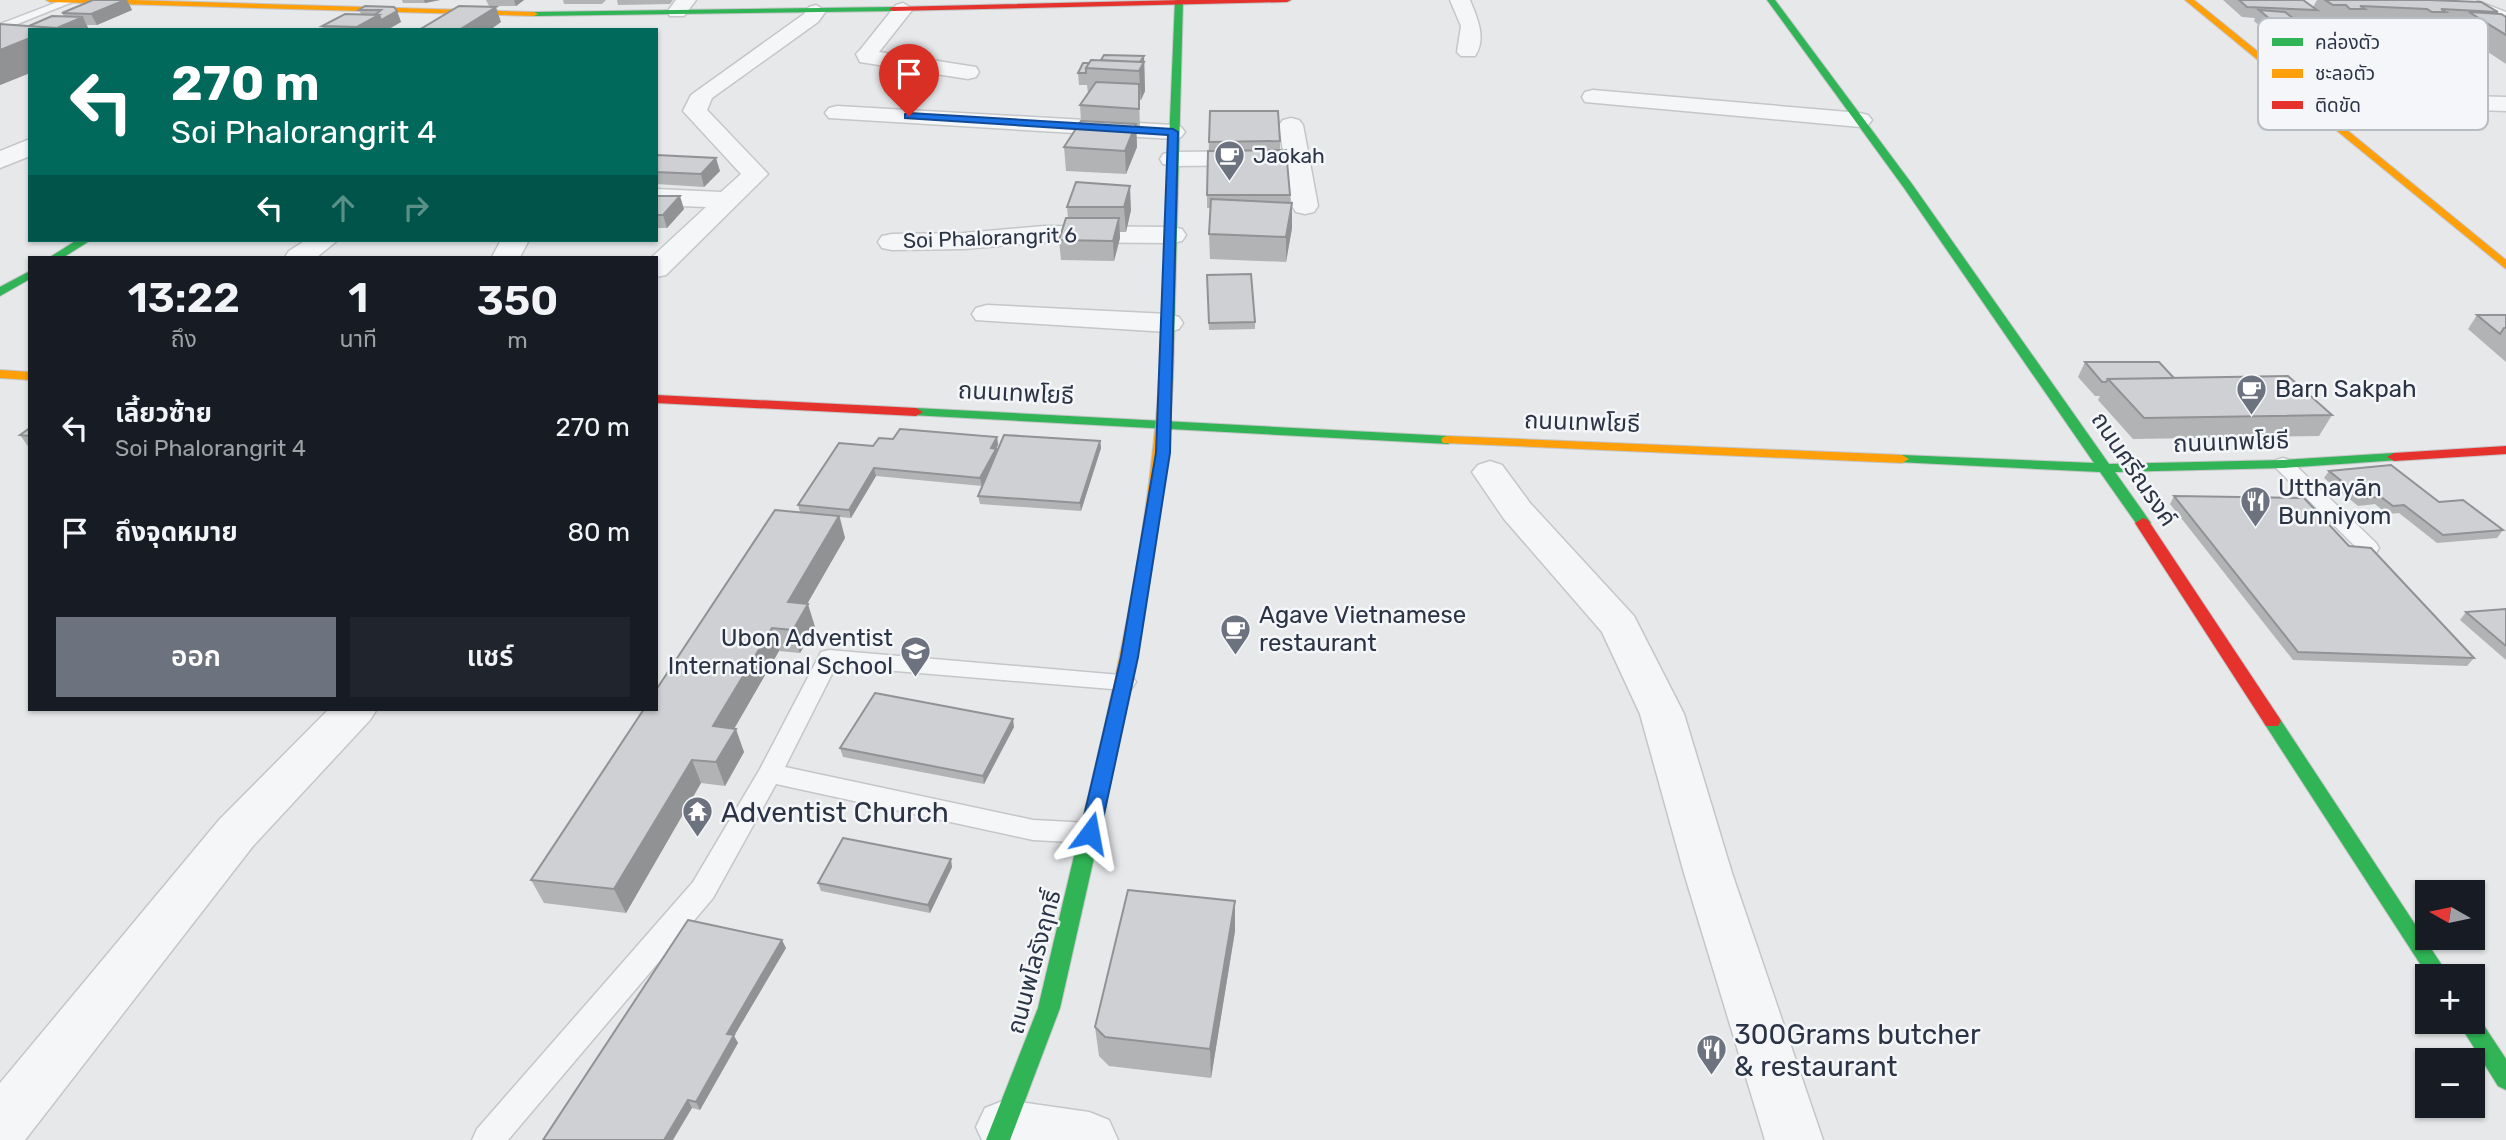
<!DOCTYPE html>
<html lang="th">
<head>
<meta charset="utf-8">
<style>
  :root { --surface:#171b24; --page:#20242c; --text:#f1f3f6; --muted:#9ea1a6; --accent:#6c737f }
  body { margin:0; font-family:Rubik,"Noto Sans Thai",sans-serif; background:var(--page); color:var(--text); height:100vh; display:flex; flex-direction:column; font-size:26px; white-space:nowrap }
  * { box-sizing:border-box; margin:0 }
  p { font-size:23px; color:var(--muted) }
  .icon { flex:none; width:38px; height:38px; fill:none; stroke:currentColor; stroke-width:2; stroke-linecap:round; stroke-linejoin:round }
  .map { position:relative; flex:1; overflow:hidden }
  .drawer { position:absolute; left:28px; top:256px; width:630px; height:455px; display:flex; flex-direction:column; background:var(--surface); border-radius:0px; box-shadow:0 2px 5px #0004 }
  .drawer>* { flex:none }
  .guide { position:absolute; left:28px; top:28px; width:630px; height:214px; border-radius:0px; box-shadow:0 2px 5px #0004; background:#00695c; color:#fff; overflow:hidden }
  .needle { width:46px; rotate:279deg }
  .tools { position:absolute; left:2415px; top:880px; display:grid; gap:14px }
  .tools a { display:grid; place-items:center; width:70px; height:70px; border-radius:0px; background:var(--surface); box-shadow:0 2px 5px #0004; font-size:35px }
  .pin { position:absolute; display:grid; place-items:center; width:60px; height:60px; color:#fff; margin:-72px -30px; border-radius:50% 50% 50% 0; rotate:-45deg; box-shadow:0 0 7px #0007 }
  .pin .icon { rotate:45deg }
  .me { position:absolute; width:77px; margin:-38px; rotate:13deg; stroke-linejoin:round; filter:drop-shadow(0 0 5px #0008) }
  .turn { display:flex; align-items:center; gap:24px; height:147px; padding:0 28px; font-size:32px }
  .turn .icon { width:91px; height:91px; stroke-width:2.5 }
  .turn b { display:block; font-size:49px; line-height:60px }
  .lanes { display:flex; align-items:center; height:66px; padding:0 28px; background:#0003; justify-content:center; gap:35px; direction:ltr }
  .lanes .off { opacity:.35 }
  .eta { display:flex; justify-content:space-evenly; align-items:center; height:119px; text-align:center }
  .eta b { font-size:42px; font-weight:600; line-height:49px }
  .button { display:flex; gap:14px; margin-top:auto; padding:14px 28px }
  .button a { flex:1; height:80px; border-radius:0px; background:var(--accent); color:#fff; font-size:28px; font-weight:600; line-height:80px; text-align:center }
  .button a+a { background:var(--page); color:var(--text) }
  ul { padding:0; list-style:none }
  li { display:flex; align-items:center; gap:21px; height:105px; padding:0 28px }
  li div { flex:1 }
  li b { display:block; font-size:26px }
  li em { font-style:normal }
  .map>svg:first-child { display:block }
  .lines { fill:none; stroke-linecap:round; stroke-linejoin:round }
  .lane-casing { stroke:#c4c6c8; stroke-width:3 }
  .street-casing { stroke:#c4c6c8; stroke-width:3 }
  .fast-casing { stroke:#c4c6c8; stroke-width:2 }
  .slow-casing { stroke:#c4c6c8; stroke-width:2 }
  .jam-casing { stroke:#c4c6c8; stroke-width:2 }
  .lane { fill:#f5f6f7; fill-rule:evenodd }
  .street { fill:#f5f6f7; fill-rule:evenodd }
  .fast { fill:#30b455; fill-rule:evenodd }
  .slow { fill:#ff9f0a; fill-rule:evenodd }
  .jam { fill:#e5322d; fill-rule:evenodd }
  .wall { fill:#b1b3b5 }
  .shaded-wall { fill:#909294 }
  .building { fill:#ced0d3; stroke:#909294; stroke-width:2 }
  .route { fill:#1a73e8; stroke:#114b97; stroke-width:2 }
  .labels { text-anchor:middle; stroke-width:5; stroke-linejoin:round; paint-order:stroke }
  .far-poi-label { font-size:21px; fill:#2b3445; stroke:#f4f6f9; text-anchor:start }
  .far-street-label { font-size:21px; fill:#2b3445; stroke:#f4f6f9 }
  .poi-label { font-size:24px; fill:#2b3445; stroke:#f4f6f9; text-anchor:start }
  .street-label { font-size:24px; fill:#2b3445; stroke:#f4f6f9 }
  .near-poi-label { font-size:28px; fill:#2b3445; stroke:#f4f6f9; text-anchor:start }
  .key { fill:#f4f6f9; stroke:#b8bcc3; stroke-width:2 }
  .key-label { font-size:19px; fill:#2b3445 }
</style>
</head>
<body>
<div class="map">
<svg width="2506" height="1140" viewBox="0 0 2506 1140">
  <rect width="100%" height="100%" fill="#e6e8ea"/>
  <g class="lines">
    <defs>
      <path id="lane" d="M63,0l12,1 -75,30v-7z
        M2283,458l7,2 86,83 3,5 -3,5h-14l-86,-85 -3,-4 3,-4z
        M829,650l303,26 4,6 -4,6 -8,2 -288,-24 -51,101 248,53 57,3 9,3 4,7 -4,7 -9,3 -57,-3 -257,-56 -63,114 -205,242h-36l5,-11 216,-247 67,-113 58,-111 3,-6z"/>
      <path id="street" d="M676,0h20l-12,16h-14l-3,-4z
        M1450,0h20c7,18 17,38 5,56h-14l-4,-4 4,-26z
        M2448,0h27l31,12v13l-55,-21z
        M903,3l10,6 -34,43 97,15 3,5 -3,5 -8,2 -108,-17 -4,-8 4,-4 36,-45z
        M816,5l10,6 -8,11 -106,76 -5,12 61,64 -102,101 -10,2v-20h-4l54,-50 -50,-2v-16l65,3 20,-18 -58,-63 8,-16 113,-81 5,-7z
        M1593,90l267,23 8,2 4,5 -4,5 -8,2 -275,-25 -3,-5 3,-5z
        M2309,92l197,5v14l-205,-7 -3,-5 3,-5z
        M837,106l336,19 8,2 4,5 -4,5 -8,2 -344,-21 -4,-5 4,-5z
        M1291,118l8,2 4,5 15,81 -4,6 -9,2 -9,-2 -4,-6 -6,-41 -114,1 -9,-2 -3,-5 3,-5 9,-2 111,-1 -4,-26 4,-5z
        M30,139v17l-30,12v-17z
        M1044,226l128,1 10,2 4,6 -4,6 -10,2 -128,-1 -80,7 -72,1 -10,-2 -4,-6 4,-6 10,-2 72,-1z
        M306,240h32l-21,17h-32l4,-6z
        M501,240h28l-9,17h-28z
        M987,305l181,9 11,3 4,6 -4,6 -11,3 -192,-12 -4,-6 4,-6z
        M1490,461l12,4 28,38 104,113 50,98 48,159 91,267h-58l-81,-267 -44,-159 -38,-82 -98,-113 -32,-47 6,-7z
        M329,709h48l-7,11 -117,126 -228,294h-25v-57l219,-263z
        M1005,1100l84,12 20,8 9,20h-136l-6,-13 9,-19z"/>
      <path id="fast" d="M1175,0h8l-10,381 -7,4 -7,-4z
        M1767,0h8l137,184 197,280 174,-4 111,-7 7,4 -2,3 -116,8 -168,4 36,51 -8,5 -5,-2 -38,-54 -203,-10 -2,-3 2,-3 5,-1 192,8 -190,-275z
        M893,7l3,4 -362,5 -4,-2 4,-2z
        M77,240h14l-27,17h-14z
        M30,271v8l-30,17v-9z
        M916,408l532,28 7,4 -7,4 -537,-29 -2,-3z
        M2272,715l6,1 171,260h-21l-162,-250 -3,-5 3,-5z
        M1093,811l7,2 3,5 -43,190 -50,132h-24l52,-132 45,-190 3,-5z
        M2473,1014l4,1 29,44v31l-8,-4 -40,-64h15z"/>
      <path id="slow" d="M46,0h86l402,12 4,2 -4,2 -484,-14z
        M2185,0h9l110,89 27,28 175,143v9l-181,-148 -27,-28z
        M0,370l30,2v8l-30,-2z
        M1166,377l7,4c-9,148 -38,292 -70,437l-3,5 -7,2 -7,-2 -3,-5c35,-145 66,-288 76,-437z
        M1448,436l454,19 7,4 -7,4 -459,-20 -2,-3 2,-3z"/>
      <path id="jam" d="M1183,0h108l-4,2 -394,9 -4,-2 4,-2z
        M656,395l260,13 7,4 -7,4 -260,-13z
        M2506,446v8l-112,7 -7,-4 7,-4z
        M2143,518l5,2 130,196 3,5 -3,5h-12l-131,-203z"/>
    </defs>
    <!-- lane casing -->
    <use href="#lane" class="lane-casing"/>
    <!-- street casing -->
    <use href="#street" class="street-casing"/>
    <!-- fast casing -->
    <use href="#fast" class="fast-casing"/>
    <!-- slow casing -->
    <use href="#slow" class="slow-casing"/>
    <!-- jam casing -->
    <use href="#jam" class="jam-casing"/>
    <!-- lane -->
    <use href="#lane" class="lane"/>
    <!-- street -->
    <use href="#street" class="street"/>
    <!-- fast -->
    <use href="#fast" class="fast"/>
    <!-- slow -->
    <use href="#slow" class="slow"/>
    <!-- jam -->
    <use href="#jam" class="jam"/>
  </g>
  <!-- wall -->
  <path class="wall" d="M93,0h34l5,10 -35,15h-10l1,3 -58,2v43l-30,12 29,-59 35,-10 -2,-3z
    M402,0h38l-15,3h-22z
    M486,0h38l-8,6h-27z
    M563,0h43l-4,4h-38z
    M617,0h56l-3,4 -52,1z
    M2223,0h80l10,7 4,-7h112l69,12 -1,2 9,3v47l-48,-32 1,-1 -23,-1 -1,3 -14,-1 -5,-3 -60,-3 -2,4 -14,-1 -4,-4h-13l-10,-7 -2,3 -15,-1 65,51 -6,12 -29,-2 -72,-60 1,-3 -13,-1z
    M359,10l38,1 4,11 -14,8h-63l-2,-4 39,-12z
    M1144,56l1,35 -4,9h-2l1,27 -4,-1 1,21 -11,27 -60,-3 -2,-24 17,-25 -1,-17 8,-12 -1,-8h-8l-1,-12 11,-10 12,-3z
    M1280,141v10l10,44 2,33 -6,34 -76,-3 -1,-25 1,-26h-3v-13l2,-53z
    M656,155l64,16 -16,16 -48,-3z
    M1076,182l55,28 -5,22h-6v6l-6,23 -53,-1 -2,-20 9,-22 -1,-11z
    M656,196l28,13 -17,19h-11z
    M1207,275l48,47v7l-46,1z
    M2477,315h29v47l-38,-33z
    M2085,362l89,16 158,37 -13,21 -186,3 -35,-39 2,-4h-5l-17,-19z
    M30,428v21l-10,-14z
    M997,437l1,8 -2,4 1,4 103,-12 1,7 -20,63 -101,-7 -2,-8 10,-21 -6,11 -106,-10 -25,42 -11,-1 5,21 -38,66 8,23 -15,26 -21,-2 -45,77 10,24 -19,34 -24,-3 -75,130 -82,-10 -13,-23 269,-368 -2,-7 75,-59 20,-7z
    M2329,471l110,31 64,28 -6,8 -60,5 -38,-30 -12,1 -12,-10 -17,2 -34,-28z
    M2174,496l175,50 125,112 -7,8 -174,-6 -123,-156z
    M2506,609v51l-46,-40 6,-8z
    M1014,727l-30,57 -141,-27 -3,-9z
    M952,867l-22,46 -109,-22 -3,-8z
    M1235,931l-24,147 -102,-12 -10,-10 -4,-29z
    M786,948l-52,88 4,7 -38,67 -8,-2 -149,32z"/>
  <!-- shaded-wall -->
  <path class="shaded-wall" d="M125,0h2l5,10 -35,15 -6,-11z
    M424,0h16l-15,3z
    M514,0h10l-8,6z
    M496,7l5,15 -11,8h-31z
    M397,11l4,11 -14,8h-29l-1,-3 22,-12z
    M83,17l5,11 -3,2h-34z
    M30,38v35l-30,12v-35z
    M1144,56l1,35 -4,9 -2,-29h-3z
    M1136,124l1,23 -11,27 -1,-23z
    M716,158l4,13 -16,16 -3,-13z
    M1130,186l1,24 -5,22 -2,-25z
    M680,196l4,13 -17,19 -4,-13z
    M1292,203v25l-6,34v-25z
    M1119,218l1,20 -6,23 -1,-20z
    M997,437l1,8 -2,4 1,7 -15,30 -2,-8 11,-30z
    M1100,441l1,7 -20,63 -1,-8z
    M874,468l2,8 -25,42 -2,-8z
    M839,516l6,22 -50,87 -7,-23z
    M808,604l7,23 -15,26 -7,-23z
    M772,628l7,23 -57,99 -9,-24z
    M1013,719l1,8 -30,57 -1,-8z
    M736,729l8,23 -19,34 -9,-24z
    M692,760l9,23 -75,130 -12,-24z
    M951,859l1,8 -22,46 -2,-8z
    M1235,901v30l-24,147 -1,-29z
    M782,940l4,8 -52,88 4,7 -38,67 -4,-8 31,-68z
    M688,1100l4,8 -19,32h-9z"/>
  <!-- building -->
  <path class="building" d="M93,0h32l-34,14 -29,-1z
    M2239,0h64l14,10 -70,-3z
    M2325,0h104l52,2 17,10 -57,-3 5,3h-14l-5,-3 -67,-3 5,3h-15l-4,-4h-13z
    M365,6l29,1 3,4 -16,9 -2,-5h-4l6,-5h-22z
    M459,6l37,1 -37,23h-40z
    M2259,10l26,2 76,59 -29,-1z
    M2469,12l32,2 5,3v18z
    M345,14l34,1 -22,12 -35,-1z
    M52,16l31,1 -26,11 -28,-2z
    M0,24l56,4 -5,2h-21v8l-30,12z
    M1104,55l40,1 -4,6 -39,-2z
    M1091,60l53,2 -5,9 -53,-3z
    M1083,63h6l-3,5v5h-8z
    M1096,82l43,2v25l-59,-4z
    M1210,111h68l2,30 -71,1z
    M1081,121l55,3 -11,27 -61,-4z
    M1286,150l4,45h-83l1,-44z
    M656,155l60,3 -15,16 -45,-2z
    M1076,182l54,4 -6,21h-57z
    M656,196h24l-17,19h-7z
    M1211,199l81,4 -6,34 -77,-3z
    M1066,218h53l-6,23 -54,-1z
    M1251,274l4,48 -46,1 -2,-48z
    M2477,315h29v13h-2l-4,6z
    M2085,362h74l15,16 -66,1 -2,3h-4z
    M2288,376l44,39 -188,3 -36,-39z
    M30,428v8l-10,-1z
    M900,429l97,8 -6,11 5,1 -16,29 -106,-10 -25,42 -51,-5 41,-62 34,3 6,-8 14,1z
    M1004,435l96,6 -20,62 -102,-7z
    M2391,465l48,37 24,-2 40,30 -60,5 -39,-30 -11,1 -12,-9 -18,1 -34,-27z
    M2174,496l130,2 45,48 22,2 103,110 -176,-6z
    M775,510l64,6 -51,86 20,2 -15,26 -21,-2 -59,98 23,3 -20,33 -24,-2 -78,129 -83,-9 113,-171h12v-19z
    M2506,609v37l-40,-34z
    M875,693l138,26 -30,57 -143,-28z
    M843,838l108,21 -23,46 -110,-22z
    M1128,890l107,11 -25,148 -105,-12 -10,-10z
    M688,920l94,20 -55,94 7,1 -38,67 -8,-2 -24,40h-121z"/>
  <!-- route -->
  <path class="route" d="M909,113l264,16 5,3 -8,321 -32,204 -38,176 -3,5 -7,3 -7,-3 -3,-5 41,-176 35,-204 12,-318 -263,-17v-4z"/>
  <!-- icons -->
  <defs>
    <symbol id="cafe-pin" viewBox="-11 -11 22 30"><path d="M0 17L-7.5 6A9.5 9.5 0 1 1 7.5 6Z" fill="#6c737f" stroke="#f4f6f9"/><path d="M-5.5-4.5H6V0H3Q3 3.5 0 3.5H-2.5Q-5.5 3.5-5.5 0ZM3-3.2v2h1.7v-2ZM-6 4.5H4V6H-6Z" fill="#fff"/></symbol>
    <symbol id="restaurant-pin" viewBox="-11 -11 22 30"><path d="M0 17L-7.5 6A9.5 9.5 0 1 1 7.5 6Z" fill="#6c737f" stroke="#f4f6f9"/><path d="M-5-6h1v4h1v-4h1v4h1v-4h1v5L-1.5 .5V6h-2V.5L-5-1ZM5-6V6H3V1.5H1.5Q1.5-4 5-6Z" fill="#fff"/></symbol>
    <symbol id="school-pin" viewBox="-11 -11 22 30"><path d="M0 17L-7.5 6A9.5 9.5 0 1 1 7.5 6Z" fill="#6c737f" stroke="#f4f6f9"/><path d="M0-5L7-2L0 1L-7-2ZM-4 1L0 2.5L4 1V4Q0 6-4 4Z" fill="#fff"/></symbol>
    <symbol id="temple-pin" viewBox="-11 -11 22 30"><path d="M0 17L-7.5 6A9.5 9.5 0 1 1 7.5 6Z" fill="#6c737f" stroke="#f4f6f9"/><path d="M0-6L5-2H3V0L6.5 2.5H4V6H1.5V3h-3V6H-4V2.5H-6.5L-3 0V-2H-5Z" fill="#fff"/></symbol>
  </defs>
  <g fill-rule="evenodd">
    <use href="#cafe-pin" x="1212" y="138" width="35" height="47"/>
    <use href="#cafe-pin" x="2234" y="372" width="35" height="47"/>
    <use href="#restaurant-pin" x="2238" y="484" width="35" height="47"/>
    <use href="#cafe-pin" x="1218" y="612" width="35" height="47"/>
    <use href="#school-pin" x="898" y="634" width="35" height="47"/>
    <use href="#temple-pin" x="680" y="794" width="35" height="47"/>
    <use href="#restaurant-pin" x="1694" y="1032" width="35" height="47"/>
  </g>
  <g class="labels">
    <!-- far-poi labels -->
    <g class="far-poi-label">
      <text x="1253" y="163">Jaokah</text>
    </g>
    <!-- far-street labels -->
    <g class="far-street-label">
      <text transform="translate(990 238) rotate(-2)" y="7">Soi Phalorangrit 6</text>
    </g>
    <!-- poi labels -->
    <g class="poi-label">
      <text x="2275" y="397">Barn Sakpah</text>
      <text x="2278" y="496">Utthayān<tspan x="2278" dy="28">Bunniyom</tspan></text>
      <text x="1259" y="623">Agave Vietnamese<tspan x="1259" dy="28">restaurant</tspan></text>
      <text x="893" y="646" text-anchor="end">Ubon Adventist<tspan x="893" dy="28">International School</tspan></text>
    </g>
    <!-- street labels -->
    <g class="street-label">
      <text transform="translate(1016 393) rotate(3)" y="8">ถนนเทพโยธี</text>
      <text transform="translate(1582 422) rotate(2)" y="8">ถนนเทพโยธี</text>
      <text transform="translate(2231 442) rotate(-2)" y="8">ถนนเทพโยธี</text>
      <text transform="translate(2134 469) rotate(56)" y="8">ถนนศรีณรงค์</text>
      <text transform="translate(1034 962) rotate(-75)" y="8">ถนนพโลรังฤทธิ์</text>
    </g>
    <!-- near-poi labels -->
    <g class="near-poi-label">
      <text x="721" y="822">Adventist Church</text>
      <text x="1734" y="1044">300Grams butcher<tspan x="1734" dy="32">&amp; restaurant</tspan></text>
    </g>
  </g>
  <!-- legend -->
  <rect x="2258" y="18" width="230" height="112" rx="10" class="key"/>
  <rect x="2272" y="38" width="31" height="8" fill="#30b455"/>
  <rect x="2272" y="69" width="31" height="9" fill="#ff9f0a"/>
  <rect x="2272" y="101" width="31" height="8" fill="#e5322d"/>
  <g class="key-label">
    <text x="2315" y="49">คล่องตัว</text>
    <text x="2315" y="80">ชะลอตัว</text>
    <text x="2315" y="112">ติดขัด</text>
  </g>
</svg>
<div class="tools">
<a><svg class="needle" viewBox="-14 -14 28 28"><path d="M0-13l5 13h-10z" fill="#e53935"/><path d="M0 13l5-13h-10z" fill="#9ea1a6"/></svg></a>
<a>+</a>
<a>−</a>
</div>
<div class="pin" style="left:909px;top:116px;background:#d93025"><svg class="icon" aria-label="arrive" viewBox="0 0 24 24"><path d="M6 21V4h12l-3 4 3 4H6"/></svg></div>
<svg class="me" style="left:1090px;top:833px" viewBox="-20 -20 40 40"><path d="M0-17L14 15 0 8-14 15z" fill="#1a73e8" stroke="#fff" stroke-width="4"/></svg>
<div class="guide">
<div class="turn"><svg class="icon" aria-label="left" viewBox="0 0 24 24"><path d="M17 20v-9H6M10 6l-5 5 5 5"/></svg><div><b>270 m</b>Soi Phalorangrit 4</div></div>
<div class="lanes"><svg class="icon" aria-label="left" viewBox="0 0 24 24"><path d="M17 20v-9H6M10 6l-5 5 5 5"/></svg><svg class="icon off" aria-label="ahead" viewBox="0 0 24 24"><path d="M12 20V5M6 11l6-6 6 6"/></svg><svg class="icon off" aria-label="right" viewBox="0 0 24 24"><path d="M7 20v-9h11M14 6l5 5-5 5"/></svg></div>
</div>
<section class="drawer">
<div class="eta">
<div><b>13:22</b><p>ถึง</p></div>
<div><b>1</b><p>นาที</p></div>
<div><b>350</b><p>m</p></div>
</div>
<ul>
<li><svg class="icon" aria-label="left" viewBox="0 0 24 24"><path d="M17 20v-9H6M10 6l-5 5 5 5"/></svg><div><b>เลี้ยวซ้าย</b><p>Soi Phalorangrit 4</p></div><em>270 m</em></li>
<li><svg class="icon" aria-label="arrive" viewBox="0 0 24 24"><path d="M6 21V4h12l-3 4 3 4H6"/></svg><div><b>ถึงจุดหมาย</b></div><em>80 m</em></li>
</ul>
<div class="button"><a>ออก</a><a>แชร์</a></div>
</section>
</div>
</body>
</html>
